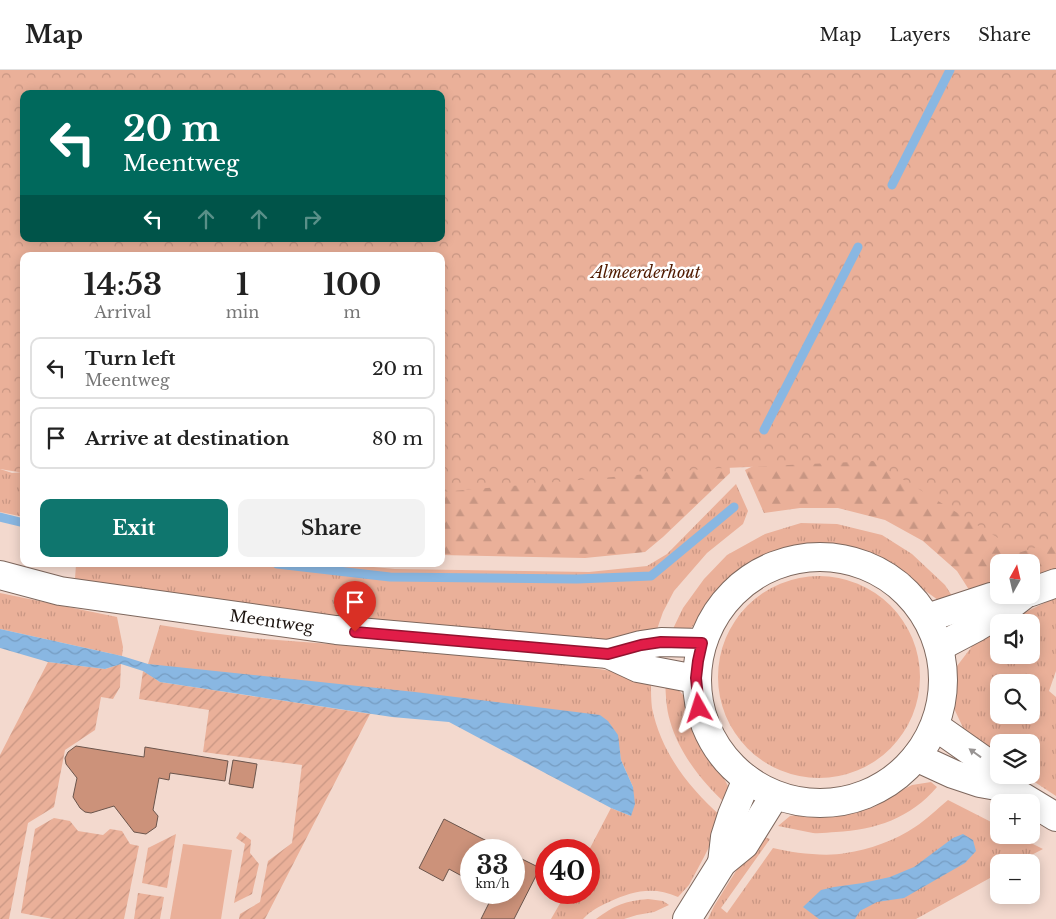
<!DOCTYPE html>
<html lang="en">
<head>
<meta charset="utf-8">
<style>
  :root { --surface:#fff; --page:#f2f2f2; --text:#222; --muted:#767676; --line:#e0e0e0; --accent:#0f766e }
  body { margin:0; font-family:"Libre Baskerville",serif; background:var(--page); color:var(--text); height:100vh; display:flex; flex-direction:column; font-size:19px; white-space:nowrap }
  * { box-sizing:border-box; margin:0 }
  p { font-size:16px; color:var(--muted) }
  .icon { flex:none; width:28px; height:28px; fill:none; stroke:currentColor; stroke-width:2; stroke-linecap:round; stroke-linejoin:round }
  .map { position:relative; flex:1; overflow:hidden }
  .drawer { position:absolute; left:20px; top:182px; width:425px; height:315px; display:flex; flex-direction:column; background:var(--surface); border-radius:10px; box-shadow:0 2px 12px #0003 }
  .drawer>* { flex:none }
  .guide { position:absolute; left:20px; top:20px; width:425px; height:152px; border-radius:10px; box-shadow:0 2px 12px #0003; background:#00695c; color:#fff; overflow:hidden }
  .needle { width:32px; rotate:8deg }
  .tools { position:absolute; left:990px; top:484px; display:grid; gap:10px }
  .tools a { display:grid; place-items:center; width:50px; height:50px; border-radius:10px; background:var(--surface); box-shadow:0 2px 12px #0003; font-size:25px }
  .speed { position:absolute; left:460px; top:769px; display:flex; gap:10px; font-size:25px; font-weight:700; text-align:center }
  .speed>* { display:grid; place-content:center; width:65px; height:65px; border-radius:50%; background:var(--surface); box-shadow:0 2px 12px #0003; line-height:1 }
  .speed small { font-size:12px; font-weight:400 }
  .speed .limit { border:8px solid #d22; background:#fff; color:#111 }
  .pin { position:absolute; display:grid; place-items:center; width:42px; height:42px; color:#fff; margin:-51px -21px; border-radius:50% 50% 50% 0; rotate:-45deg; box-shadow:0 0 5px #0007 }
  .pin .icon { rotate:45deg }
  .me { position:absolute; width:55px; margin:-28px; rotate:354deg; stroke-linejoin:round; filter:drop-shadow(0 0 4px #0008) }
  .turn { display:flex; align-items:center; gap:18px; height:105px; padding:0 20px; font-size:22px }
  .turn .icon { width:65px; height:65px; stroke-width:2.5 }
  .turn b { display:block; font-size:35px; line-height:42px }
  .lanes { display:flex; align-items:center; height:48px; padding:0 20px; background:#0003; justify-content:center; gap:25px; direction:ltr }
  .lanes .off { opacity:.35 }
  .eta { display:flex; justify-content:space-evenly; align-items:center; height:85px; text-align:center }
  .eta b { font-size:30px; font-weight:800; line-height:35px }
  .primary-button { display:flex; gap:10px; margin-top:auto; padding:10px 20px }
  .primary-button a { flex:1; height:58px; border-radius:10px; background:var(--accent); color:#fff; font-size:20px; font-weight:800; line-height:58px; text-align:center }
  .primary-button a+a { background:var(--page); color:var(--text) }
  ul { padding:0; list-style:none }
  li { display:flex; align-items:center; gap:15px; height:62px; margin:0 10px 8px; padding:0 10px; border:2px solid var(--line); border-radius:10px }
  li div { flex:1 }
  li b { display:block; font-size:19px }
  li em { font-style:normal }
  header { display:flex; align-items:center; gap:30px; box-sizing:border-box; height:70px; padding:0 25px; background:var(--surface); border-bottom:1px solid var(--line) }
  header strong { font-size:24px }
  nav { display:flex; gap:28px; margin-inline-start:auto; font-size:18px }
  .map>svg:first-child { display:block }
  .grass { fill:url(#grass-tufts); fill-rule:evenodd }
  .forest { fill:url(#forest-firs) }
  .park { fill:url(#park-crowns); fill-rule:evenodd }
  .garden { fill:url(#garden-furrows) }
  .pitch { fill:#eab099 }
  .water { fill:url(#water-waves) }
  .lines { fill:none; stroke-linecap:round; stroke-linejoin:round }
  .stream { stroke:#89b7e2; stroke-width:9 }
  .building { fill:#cc927a; stroke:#6b554c }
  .minor-casing { stroke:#7d675d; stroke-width:30 }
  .minor { stroke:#fff; stroke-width:28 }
  .oneway { fill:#989493 }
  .route-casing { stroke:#92132f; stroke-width:12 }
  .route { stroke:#e11d48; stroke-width:9 }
  .labels { text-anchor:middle; stroke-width:5; stroke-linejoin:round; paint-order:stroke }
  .park-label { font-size:16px; font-style:italic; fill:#501b01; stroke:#fff }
  .street-label { font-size:16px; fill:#1a120e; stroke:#fff }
</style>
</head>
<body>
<header>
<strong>Map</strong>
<nav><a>Map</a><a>Layers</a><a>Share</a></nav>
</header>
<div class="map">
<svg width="1056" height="849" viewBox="0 0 1056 849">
  <defs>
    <pattern id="grass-tufts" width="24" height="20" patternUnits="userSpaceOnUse" patternTransform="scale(1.25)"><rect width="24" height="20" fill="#eab099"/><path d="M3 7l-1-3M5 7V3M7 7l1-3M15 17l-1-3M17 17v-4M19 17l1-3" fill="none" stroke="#c89683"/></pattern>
    <pattern id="forest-firs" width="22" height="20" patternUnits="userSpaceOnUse" patternTransform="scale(1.25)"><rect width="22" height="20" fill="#eab099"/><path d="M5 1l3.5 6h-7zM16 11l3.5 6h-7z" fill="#c89683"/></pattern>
    <pattern id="park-crowns" width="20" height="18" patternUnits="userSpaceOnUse" patternTransform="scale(1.25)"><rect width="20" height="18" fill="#eab099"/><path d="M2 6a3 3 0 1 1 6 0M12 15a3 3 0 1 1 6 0" fill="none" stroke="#c89683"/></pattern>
    <pattern id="garden-furrows" width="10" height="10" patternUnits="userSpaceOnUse" patternTransform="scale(1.25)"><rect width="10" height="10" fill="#eab099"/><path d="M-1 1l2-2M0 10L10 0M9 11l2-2" fill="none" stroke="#c89683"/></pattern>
    <pattern id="water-waves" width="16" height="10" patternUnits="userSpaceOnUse" patternTransform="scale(1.25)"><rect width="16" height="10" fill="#89b7e2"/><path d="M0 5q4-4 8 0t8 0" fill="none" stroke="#769cc1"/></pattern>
  </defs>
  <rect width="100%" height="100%" fill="#f3d9ce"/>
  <!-- grass -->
  <path class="grass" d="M0,399l12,4 12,-1v45l-24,-5z
    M736,414l12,27 -5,13 -36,29 -33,38 -11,21 -8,23 -19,5 -45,-1 -206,-18 -171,-17 -139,-25 1,-15h265l54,5 194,3 58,-6 20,-12z
    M801,453l36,1 45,11 30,19 33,31 9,14 -16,1 -18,-13 -25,-20 -25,-14 -28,-6h-32l-28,4 -31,14 -21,15 -15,18 -14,20 -11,11 -19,4 12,-25 21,-29 23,-24 38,-21z
    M718 607a101 101 0 1 1 202 0a101 101 0 1 1-202 0Z
    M0,523l117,24 6,30 -1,9 -122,-27z
    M1056,527v74l-7,20 7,6v99l-32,-21h7v-33h-32v16l-33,-24 -15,-32 3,-32 19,-25 13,-12 13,-7v29h32v-33h-25zM999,612h32v33h-32z
    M160,555l44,7 47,6 304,23 89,16 7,8c0,7 0,15 1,23 9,44 36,79 69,108l-2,11 -15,30 -15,28 -11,12c-25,-11 -45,-6 -69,5 -9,4 -19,9 -26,17h-32l15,-26 23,-1v-42l22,-42 20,8 2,-29 -12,-27 -4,-25 -469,-71z
    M665,611l12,7 11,13 8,18 4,13 28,54 -2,18c-24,-22 -47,-51 -56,-83 -4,-13 -4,-26 -5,-40z
    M931,712l6,5c-26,31 -62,43 -101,45 -7,0 -16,2 -23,1 -12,-2 -23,-5 -35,-7l12,-10 12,-2 48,-2 24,-5 17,-11 21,-11z
    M948,730l51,26v9h16l28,14 -25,13h-19v11l-83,46h-208l6,-13 42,-67 8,-2 6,2 -49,69 6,5 46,-65c20,5 53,9 73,5 22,-3 50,-13 69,-26 11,-7 22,-18 33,-27z
    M648,829l15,2 6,4 -15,7 -17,3 -13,4h-28c19,-14 29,-18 52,-20z"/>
  <!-- forest -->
  <path class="forest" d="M1056,130v369l-25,8v-15h-32v25l-26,9 -16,-25 -34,-30 -38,-21 -47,-12h-38l-36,5 -19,-43 39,-19z
    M441,227l288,157 1,19 -67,64 -18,15 -60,6 -144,-3z"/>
  <!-- park -->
  <path class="park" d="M0,0h1056v472l-35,10 -148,-91 -169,8 -263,23v-236h-417v217l-24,-4zM24,24h417v145h-417z"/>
  <!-- garden -->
  <path class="garden" d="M48,592l57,7 16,-5 -1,23 -7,12 -12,-2 -6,33 -30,20 -11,57 -26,16 -19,96h-9v-164z
    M143,601l17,11 210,32 -105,205h-26l1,-5 20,-12 8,-41 24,-18 10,-78 -99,-13 6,-42 -70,-11z
    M54,748l16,3 8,10 25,4 7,-6 12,2 8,13 9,2 -15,73h-71l-32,-6 14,-84z
    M240,762l11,8 -1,13 9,11 -7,30 -18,9 11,-59 -9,-6z
    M176,764l-9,54 -25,-5 6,-35z
    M138,823l26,4 -4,22h-26z"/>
  <!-- pitch -->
  <path class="pitch" d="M183,774l49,6 -11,69h-51z"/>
  <!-- water -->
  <path class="water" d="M0,559l122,27 26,8 267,28 185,23 8,6 10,14 3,25 12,27 2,17 -4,12 -20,-8 -162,-86 -57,-5 -232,-35 -17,-11 -22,-7 -16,5 -57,-7 -48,-14z
    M963,764l10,6 3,11 -11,12 -61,35 -27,4 -17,9 -5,8h-36l-16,-12 18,-17 13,-3 29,-4 27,-6 24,-10 39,-29z"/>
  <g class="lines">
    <!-- stream -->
    <path class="stream" d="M892,115l58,-115
      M764,360l94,-183
      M0,447l24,6
      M277,494l113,13 187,2 74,-3 83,-69"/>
  </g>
  <!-- building -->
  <path class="building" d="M76,676l68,11 1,-10 83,14 -3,20 -55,-8 -1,7 -10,-2 -6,32 5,6 -2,11 -10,7 -12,-2 -20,-26 -23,7 -6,-1 -5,-4 -7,-11 4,-19 -11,-14 -1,-6 3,-6z
    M233,690l24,4 -4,24 -24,-4z
    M444,749l33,17 28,14h-34v31l-22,-12 -6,12 -24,-13z
    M514,785l26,13 -26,51h-33l13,-26 -1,-1h21z"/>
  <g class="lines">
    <defs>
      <g id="minor">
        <circle cx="820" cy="610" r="123"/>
        <path id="s1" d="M0,505l60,16 276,39 272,24 30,14 58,11"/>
        <path d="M1031,522l25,-9"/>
        <path d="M927,548l64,-21 27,-2"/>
        <path d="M939,577l38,-20 25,-15 22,-17"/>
        <path d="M608,584l33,-9 20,-3 40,1"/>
        <path d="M935,656l54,38 19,24 48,29"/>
        <path d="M916,687l37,17 27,9 28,5"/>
        <path d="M722,793l3,-26 7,-22 15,-36"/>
        <path d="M687,849l35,-56 22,-18 31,-50"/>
      </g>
    </defs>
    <!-- minor casing -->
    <use href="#minor" class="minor-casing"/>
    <!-- minor -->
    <use href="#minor" class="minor"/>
  </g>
  <!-- one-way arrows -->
  <defs><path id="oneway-solid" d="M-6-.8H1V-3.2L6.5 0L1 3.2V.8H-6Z" transform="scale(1.25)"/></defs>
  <use class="oneway" href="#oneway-solid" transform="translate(975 683) rotate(-144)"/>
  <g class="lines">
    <defs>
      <path id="route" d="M355,562l253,22 33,-9 20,-3 41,1 -4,18 -2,17 3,30"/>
    </defs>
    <!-- route casing -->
    <use href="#route" class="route-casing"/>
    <!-- route -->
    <use href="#route" class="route"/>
  </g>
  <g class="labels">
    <!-- park labels -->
    <g class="park-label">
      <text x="646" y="208">Almeerderhout</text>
    </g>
    <!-- street labels -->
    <g class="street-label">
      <text dy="6" stroke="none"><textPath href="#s1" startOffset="276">Meentweg</textPath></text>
    </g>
  </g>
</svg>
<div class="tools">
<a><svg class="needle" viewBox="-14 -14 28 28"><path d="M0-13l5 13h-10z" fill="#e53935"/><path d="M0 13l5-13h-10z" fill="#767676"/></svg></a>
<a><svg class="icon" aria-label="sound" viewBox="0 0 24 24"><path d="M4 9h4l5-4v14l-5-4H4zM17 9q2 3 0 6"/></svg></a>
<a><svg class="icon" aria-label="search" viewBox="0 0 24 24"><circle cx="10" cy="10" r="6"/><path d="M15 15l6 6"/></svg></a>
<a><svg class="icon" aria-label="layers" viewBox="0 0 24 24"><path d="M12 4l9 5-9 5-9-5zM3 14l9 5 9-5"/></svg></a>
<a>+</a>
<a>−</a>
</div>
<div class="speed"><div>33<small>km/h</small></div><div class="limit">40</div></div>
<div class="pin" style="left:355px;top:562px;background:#d93025"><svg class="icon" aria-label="arrive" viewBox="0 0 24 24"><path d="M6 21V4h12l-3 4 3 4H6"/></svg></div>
<svg class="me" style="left:699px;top:638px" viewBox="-20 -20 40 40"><path d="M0-17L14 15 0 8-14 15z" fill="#e11d48" stroke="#fff" stroke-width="4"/></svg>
<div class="guide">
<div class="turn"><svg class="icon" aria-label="left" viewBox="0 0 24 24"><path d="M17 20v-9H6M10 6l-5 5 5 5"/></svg><div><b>20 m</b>Meentweg</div></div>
<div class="lanes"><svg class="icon" aria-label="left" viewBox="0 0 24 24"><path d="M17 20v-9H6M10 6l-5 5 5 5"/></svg><svg class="icon off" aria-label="ahead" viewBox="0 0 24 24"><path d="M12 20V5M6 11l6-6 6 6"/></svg><svg class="icon off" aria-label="ahead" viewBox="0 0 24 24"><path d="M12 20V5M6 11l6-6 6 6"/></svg><svg class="icon off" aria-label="right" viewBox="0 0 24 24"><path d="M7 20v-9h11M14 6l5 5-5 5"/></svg></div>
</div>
<section class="drawer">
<div class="eta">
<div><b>14:53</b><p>Arrival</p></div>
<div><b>1</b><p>min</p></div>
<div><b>100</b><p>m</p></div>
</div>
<ul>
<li><svg class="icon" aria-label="left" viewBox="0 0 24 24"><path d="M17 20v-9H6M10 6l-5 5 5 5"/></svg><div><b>Turn left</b><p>Meentweg</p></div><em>20 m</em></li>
<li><svg class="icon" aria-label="arrive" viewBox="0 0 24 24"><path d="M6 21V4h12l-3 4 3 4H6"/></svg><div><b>Arrive at destination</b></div><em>80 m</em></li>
</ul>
<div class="primary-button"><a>Exit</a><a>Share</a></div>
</section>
</div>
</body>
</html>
